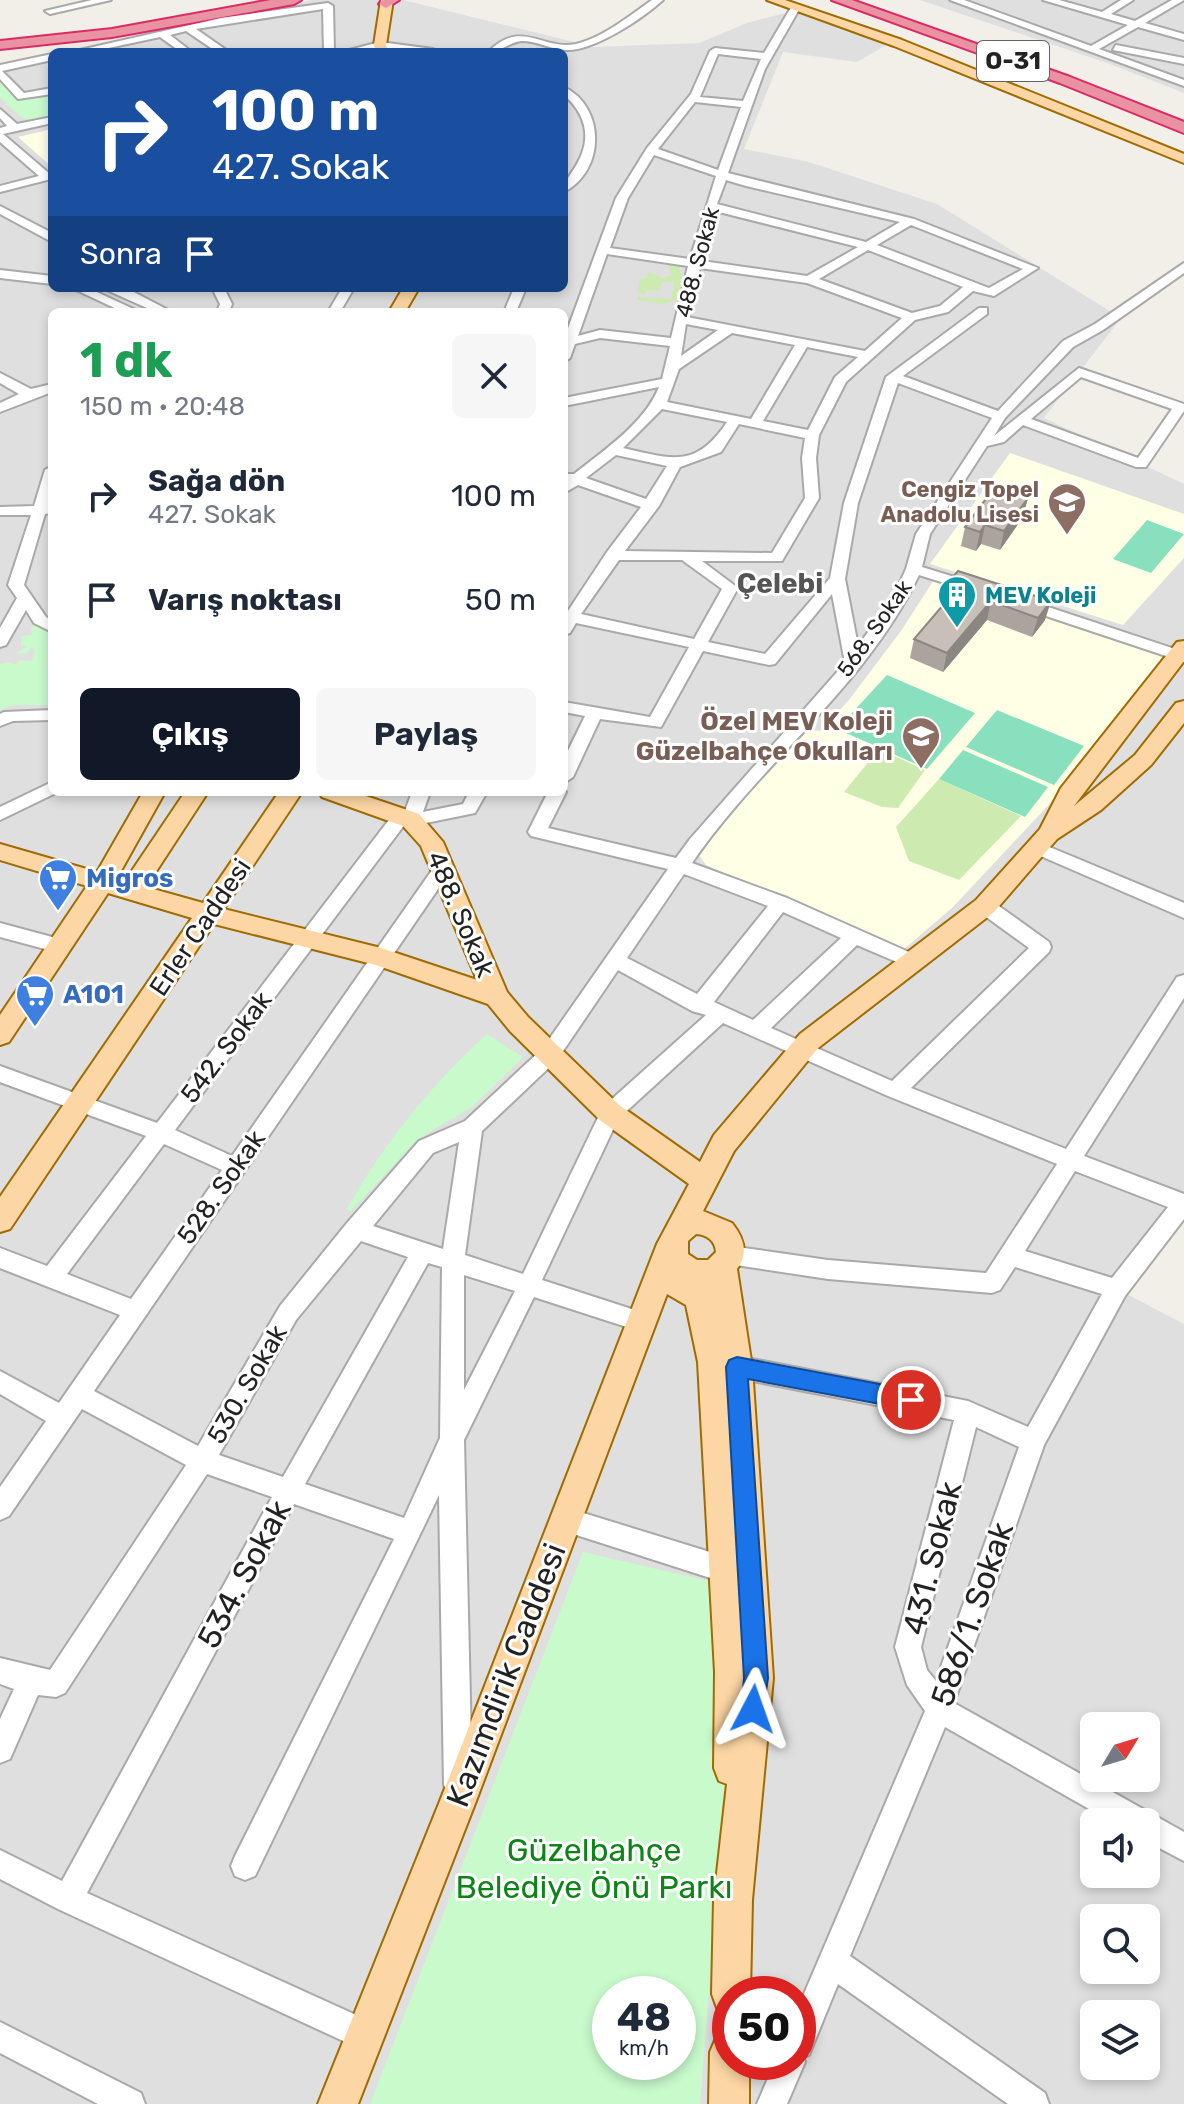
<!DOCTYPE html>
<html lang="tr">
<head>
<meta charset="utf-8">
<style>
  :root { --surface:#fff; --page:#f6f6f7; --text:#1f2937; --muted:#747a83; --accent:#111827 }
  body { margin:0; font-family:Rubik,sans-serif; background:var(--page); color:var(--text); height:100vh; display:flex; flex-direction:column; font-size:30px; white-space:nowrap }
  * { box-sizing:border-box; margin:0 }
  p { font-size:26px; color:var(--muted) }
  .icon { flex:none; width:44px; height:44px; fill:none; stroke:currentColor; stroke-width:2; stroke-linecap:round; stroke-linejoin:round }
  .map { position:relative; flex:1; overflow:hidden }
  .sheet { position:absolute; left:48px; top:308px; width:520px; height:488px; display:flex; flex-direction:column; background:var(--surface); border-radius:12px; box-shadow:0 4px 12px #0003 }
  .sheet>* { flex:none }
  .hud { position:absolute; left:48px; top:48px; width:520px; height:244px; border-radius:12px; box-shadow:0 4px 12px #0003; background:#1a4fa0; color:#fff; overflow:hidden }
  .needle { width:52px; rotate:52deg }
  .buttons { position:absolute; left:1080px; top:1712px; display:grid; gap:16px }
  .buttons a { display:grid; place-items:center; width:80px; height:80px; border-radius:12px; background:var(--surface); box-shadow:0 4px 12px #0003; font-size:40px }
  .speed { position:absolute; left:592px; top:1976px; display:flex; gap:16px; font-size:40px; font-weight:700; text-align:center }
  .speed>* { display:grid; place-content:center; width:104px; height:104px; border-radius:50%; background:var(--surface); box-shadow:0 4px 12px #0003; line-height:1 }
  .speed small { font-size:20px; font-weight:400 }
  .speed .limit { border:12px solid #d22; background:#fff; color:#111 }
  .pin { position:absolute; display:grid; place-items:center; width:68px; height:68px; color:#fff; margin:-34px; border:4px solid #fff; border-radius:50%; box-shadow:0 2px 8px #0007 }
  .me { position:absolute; width:88px; margin:-44px; rotate:4deg; stroke-linejoin:round; filter:drop-shadow(0 0 6px #0008) }
  .turn { display:flex; align-items:center; gap:28px; height:168px; padding:0 32px; font-size:36px }
  .turn .icon { width:104px; height:104px; stroke-width:2.5 }
  .turn b { display:block; font-size:56px; line-height:68px }
  .then { display:flex; align-items:center; height:76px; padding:0 32px; background:#0003; gap:16px; font-size:30px }
  .round { display:grid; place-items:center; flex:none; width:84px; height:84px; border-radius:12px; background:var(--page) }
  .headline { display:flex; align-items:center; justify-content:space-between; height:136px; padding:0 32px }
  h1 { font-size:48px; font-weight:700; line-height:60px; color:#1e9e55 }
  .action { display:flex; gap:16px; margin-top:auto; padding:16px 32px }
  .action a { flex:1; height:92px; border-radius:12px; background:var(--accent); color:#fff; font-size:32px; font-weight:700; line-height:92px; text-align:center }
  .action a+a { background:var(--page); color:var(--text) }
  ul { padding:0; list-style:none }
  li { display:flex; align-items:center; gap:24px; height:104px; padding:0 32px }
  li div { flex:1 }
  li b { display:block; font-size:30px }
  li em { font-style:normal }
  .map>svg:first-child { display:block }
  .residential { fill:#e0dfdf; fill-rule:evenodd }
  .education { fill:#ffffe5 }
  .grass { fill:#cdebb0 }
  .park { fill:#c8facc; fill-rule:evenodd }
  .pitch { fill:#88e0be }
  .lines { fill:none; stroke-linecap:round; stroke-linejoin:round }
  .minor-casing { stroke:#a9a9a9; stroke-width:4 }
  .major-casing { stroke:#a06b00; stroke-width:4 }
  .highway-casing { stroke:#dc2a67; stroke-width:4 }
  .minor { fill:#fff; fill-rule:evenodd }
  .major { fill:#fcd6a4; fill-rule:evenodd }
  .highway { fill:#e892a2; fill-rule:evenodd }
  .wall { fill:#aba49e }
  .shaded-wall { fill:#8b8681 }
  .building { fill:#c7bfb8; stroke:#8b8681; stroke-width:2 }
  .route { fill:#1a73e8; stroke:#114b97; stroke-width:2 }
  .labels { text-anchor:middle; stroke-width:6; stroke-linejoin:round; paint-order:stroke }
  .far-street-label { font-size:22px; fill:#222; stroke:#fff }
  .far-education-label { font-size:22px; font-weight:bold; fill:#785e54; stroke:#fff; text-anchor:end }
  .far-culture-label { font-size:22px; font-weight:bold; fill:#0d838f; stroke:#fff; text-anchor:start }
  .shield { fill:#fff; stroke:#646464; stroke-width:2 }
  .shield-label { font-size:24px; font-weight:bold; fill:#222 }
  .education-label { font-size:26px; font-weight:bold; fill:#785e54; stroke:#fff; text-anchor:end }
  .shop-label { font-size:26px; font-weight:bold; fill:#366cbe; stroke:#fff; text-anchor:start }
  .street-label { font-size:26px; fill:#222; stroke:#fff }
  .far-district-label { font-size:28px; font-weight:bold; fill:#555; stroke:#fff }
  .near-street-label { font-size:32px; fill:#222; stroke:#fff }
  .near-park-label { font-size:32px; fill:#0c8416; stroke:#fff }
</style>
</head>
<body>
<div class="map">
<svg width="1184" height="2104" viewBox="0 0 1184 2104">
  <rect width="100%" height="100%" fill="#f2efe9"/>
  <!-- residential -->
  <path class="residential" d="M312,0h91l192,47 104,-4 48,-20 50,-13 91,34 -31,18 -74,-10 -39,97 65,13 128,42 184,114 -77,100 140,66v719l-67,86 67,35v780h-1184v-2040l52,-10v234h512v-236h-501l126,-23zM52,312h512v480h-512zM1094,1726h52v52h-52zM1094,1822h52v52h-52zM1094,1918h52v52h-52zM610,1994h68v68h-68zM730,1994h68v68h-68zM1094,2014h52v52h-52z
    M920,0h264v93l-74,-29z"/>
  <!-- education -->
  <path class="education" d="M52,129v38l-34,-30z
    M1010,453l174,61v44l-61,67 -193,-61z
    M935,578l234,77 -113,142 -103,110 -50,43 -197,-85 -11,-15 94,-106 20,-14 11,1 29,-31 52,-69z"/>
  <!-- grass -->
  <path class="grass" d="M667,263l13,2 -1,5 4,5 -4,24 -16,5 -25,-4v-3l33,2 3,-17h-12l-3,8 -12,1 -2,4 -7,-3 2,-13 6,-1 3,-6 14,6 9,-3z
    M879,749l46,21 -27,38 -16,-1 -38,-15z
    M939,779l82,37 -62,64 -50,-19 -13,-34z"/>
  <!-- park -->
  <path class="park" d="M4,83l12,13 36,-5v26c-30,8 -31,0 -52,-20v-13z
    M42,622l10,7v76h-39l-13,5v-46l10,-2 7,3 2,-5 13,1 3,-12 -4,-1 -5,6 -10,-1 11,-6 -6,-2v-9l11,-1 -1,-8z
    M487,1034l36,23 -51,50 -54,32 -67,72 -4,-2c37,-66 84,-124 140,-175z
    M583,1552l130,30 14,184 -27,338h-330zM610,1994h68v68h-68z"/>
  <!-- pitch -->
  <path class="pitch" d="M1147,520l37,14 -33,39 -38,-14z
    M887,675l88,38 -48,56 -90,-40z
    M997,710l87,36 -30,39 -88,-38z
    M963,750l85,37 -23,30 -86,-38z"/>
  <g class="lines">
    <defs>
      <path id="minor" d="M92,0h19l-61,14 -5,-3z
        M652,0h11c-21,19 -70,52 -98,50 -15,-1 -28,-9 -43,-9 -13,1 -20,11 -34,11 34,-34 54,-1 88,-8 28,-7 53,-28 76,-44z
        M950,0h14l127,46 37,-21 -85,-25h16l43,12 19,-12h12l-22,14 24,7 37,-21h12l-39,23 39,11v6l-46,-13 -39,22 85,31v6z
        M328,3l5,3 1,46h-10l-1,-43 -127,20 33,23h-12l-31,-21 -16,4 22,17h-11l-21,-15 -70,15h-19l150,-34z
        M793,4l8,2 -36,63 -37,104 186,46 124,49 -44,28 -21,-5 -25,21 -33,8 -69,62 -27,53 -3,23 3,40 -37,63h-80l36,27 -30,54 57,12 65,-76 14,-75 42,-126 93,-69h8v6l-84,62 95,35 65,-70 32,-17 89,-61v10l-81,57 -30,17 -68,71 -11,18 85,-68 105,36v7l-38,56h-10l-113,-42 -19,17 -17,4 -57,88 -8,33 58,18v6h-10l-51,-16c-53,112 -159,188 -227,288l95,35 133,59 3,5 -10,7 -56,-24 -86,83 121,53 137,-133 -51,-37 -2,-5 2,-5h14l57,41 2,5 -2,5 -138,136 155,61 111,-172 7,-2v23l-100,158 100,38v25l-59,77 -81,149 -90,258 230,129v29l-38,-20v-19h-34l-167,-95 -95,229 195,137 4,11h-41l-170,-120 -29,71 -6,2 2,5 -18,42h-30l18,-42h23v-54l127,-297 -18,-26 -12,-38 59,-227 -217,-42 -8,-3 -4,-8 4,-8 8,-3 231,45 60,26 74,-133 -87,-27 -15,23 -8,3 -164,-14 -106,-16 -3,-7 3,-7 8,-3 98,14 158,13 71,-109 -169,-68 -165,-73 -105,96 -76,161 105,34 3,7 -3,7 -8,3 -105,-34 -70,143 8,345 -4,10 -10,4 -10,-4 -4,-10 -5,-290 -184,381 -10,4 -10,-4 -4,-10 4,-10 159,-317 -100,-35 -207,389 289,131 4,11 -4,11 -11,4 -11,-4 -296,-137 -58,-30v-29l62,31 210,-384 -65,-23 -142,219 -9,4 -18,-2 -28,64 -10,4v-44l14,-30 -14,-5v-26l50,12 136,-205 -104,-56 -73,107 -9,4v-33l46,-66 -46,-27v-23l59,32 61,-88 -120,-47v-20l47,18 99,-130 -146,-54v-16l157,57 238,-311 10,-1 7,-19h18l-7,20 40,-8 6,-12h18l-12,21 -64,13 -6,-2 -230,306 57,26 205,-293h12l3,5 -3,5 -355,518 104,55 82,-140 67,-83 72,-82 46,-20 78,-73 125,-179 -137,-33 -3,-4 20,-40h16v-3l2,3 -18,36 128,30 14,-19 155,-176 -13,-69 -57,70 -6,1 -66,-14 -42,76 -61,-8 -27,58 -9,6v-24l21,-43 -21,-4v-10l86,15 39,-70 -113,-24 -6,10 -6,2v-18l43,-65 34,-45 -63,-22 -14,8v-19h10c29,-23 71,-51 85,-87l-95,19v-8l98,-19 8,-33 -70,-8 -25,6 -5,14 -6,4v-23l52,-141 31,-50 44,-54 19,-43 5,-3 49,5zM718,54l43,5 -18,42 -43,-4zM695,102l46,5 -23,63 -60,-21zM654,155l62,21 -26,83 -80,-11 18,-50zM726,180l20,6 154,36 -34,20 -149,-38zM715,211l143,36 -51,29 -105,-15zM911,225l112,44 -34,19 -112,-43zM868,250l95,37 -23,19 -28,7 -93,-34zM607,254l81,12 -17,72 -71,-8 -22,6zM700,268l107,15 95,35 -37,33 -178,-34zM686,324l32,6 -37,26zM732,333l63,12 -44,74 -84,-17 12,-33zM807,347l51,10 -23,20 -27,53 -45,-9zM1081,377l91,32 -34,49 -107,-39zM898,383l94,35 -76,116 -10,35 -12,27 -36,50 -13,-67 13,-76zM662,409l65,13c-31,47 -55,37 -104,26zM739,424l66,14 -3,20 3,40 -33,55 -147,-2 34,-45 21,-39 41,-15zM616,455l51,11 -21,33 -60,-21zM619,560h63l40,29 -28,50 -113,-25zM684,874l84,32 -71,88 -70,-36zM783,912l58,26 -88,82 -39,-18zM618,970l74,41 14,4 -103,92 -80,167 -58,-19 17,-124 75,-71zM459,1142l-16,107 -70,-23 60,-73zM164,1144l58,26 -91,129 -64,-25zM1075,1171l93,36 -56,71 -87,-27zM361,1241l47,16 -125,220 -64,-22 77,-135zM428,1263l14,4 -2,171 -36,80 -99,-34zM464,1275l51,16 -51,99zM976,1427l43,20 -83,234 -9,-11 -6,-23z
        M380,42l53,7 5,3 -58,-4 -39,4z
        M1116,45l68,13v6l-71,-14z
        M52,54v6l-50,11 22,22 28,-5v6l-34,5 -18,-20v-14z
        M564,87c42,20 41,84 0,105 0,-12 7,-17 13,-28 15,-26 9,-50 -13,-69z
        M0,109l17,15 35,-7v6l-49,11 48,41v4l-51,13v-6l39,-10 -39,-34v-14l7,-2 -7,-8z
        M0,206l52,27v9l-52,-28z
        M0,270l52,6v8l-52,-6z
        M72,288h16l52,24h-17z
        M102,288l26,1 44,23h-16z
        M212,288h12l8,16 -3,8h-12l3,-8z
        M342,288h12l-14,24h-12z
        M514,288h12l-10,24h-12z
        M0,373l31,16 21,-5v8l-52,20v-9l19,-9 -19,-11z
        M52,466v27l-4,13 4,1v6l-7,1 -21,71 22,32 6,3v12l-18,-9 -8,-13 -20,35 -6,2v-19l17,-30 -9,-13 23,-70h-31v-8l34,-1 11,-36z
        M1024,599l160,53v10l-165,-55 -3,-3z
        M52,710v10l-39,1 -13,5v-12l4,-2z
        M52,782v10h6l-58,28v-13z
        M1035,841l149,62v15l-155,-67 -3,-4 3,-4z
        M0,923l67,18 2,5 -9,7 -60,-16z
        M564,1507l162,50 9,4 4,9 -4,9 -9,4 -162,-52 -9,-3 -3,-9 3,-9z
        M0,2022l141,71 4,11h-47l-98,-51z"/>
      <path id="major" d="M381,0h12l-7,45 2,7h-12l-2,-7z
        M767,0h18l117,40 282,114v9l-290,-117z
        M403,288h16l-14,24h-16z
        M1184,641v20l-110,145 61,-51 41,-52 8,-2v22l-33,42 -50,45 -44,29 -63,73 -176,136 -84,103 -31,60 29,12c12,15 17,30 5,46l15,98 21,311 -21,222 -2,94h-20v19l-13,-5 -5,-14 2,-94 13,-116 -8,-3 -5,-13 1,-96 -17,-310 -12,-57 -19,-11 -191,507 -118,303h-40l122,-303 217,-557 32,-60 -88,-63 -91,-90 -22,-27 -112,-39 -162,-41 -204,305 -10,3v-35l192,-279 -84,-25 -99,149 -9,3v-30l87,-129 -87,-26v-16l97,28 46,-80h22l-48,86 8,3 60,-89h23l-62,95 57,16 76,-111h23l-78,117 157,39 96,32 -56,-134 -18,-20 -81,-29 -3,-5h35l65,22 24,28 64,150 21,25 91,88 81,57 14,-27 86,-101 176,-134 64,-71 21,-41 116,-146zM696,1234c11,1 19,6 20,18l-8,8h-11l-9,-6v-13z
        M730,2032v30h19v42h-40l1,-52 6,-14z"/>
      <path id="highway" d="M271,0h30l-7,4 -182,33 -112,12v-8l112,-12z
        M399,0l-13,8 -7,-4 4,-4z
        M832,0h20l218,77 114,45v11l-124,-50z"/>
    </defs>
    <!-- minor casing -->
    <use href="#minor" class="minor-casing"/>
    <!-- major casing -->
    <use href="#major" class="major-casing"/>
    <!-- highway casing -->
    <use href="#highway" class="highway-casing"/>
    <!-- minor -->
    <use href="#minor" class="minor"/>
    <!-- major -->
    <use href="#major" class="major"/>
    <!-- highway -->
    <use href="#highway" class="highway"/>
  </g>
  <!-- wall -->
  <path class="wall" d="M1023,517l-23,33 -19,-6 -5,7 -15,-5 4,-19z
    M958,571l87,49 -13,17 -45,-17 -44,52 -33,-14 4,-19 28,-33 -1,-1 4,-19z"/>
  <!-- shaded-wall -->
  <path class="shaded-wall" d="M1028,498l-5,19 -23,33 4,-19z
    M985,525l-4,19 -5,7 4,-19z
    M991,601l-4,19 -44,52 4,-19z
    M1051,601l-6,19 -13,17 6,-19z"/>
  <!-- building -->
  <path class="building" d="M994,488l34,10 -24,33 -19,-6 -5,7 -15,-5z
    M958,571l93,30 -13,17 -47,-17 -44,52 -33,-14 42,-49 -11,-4z"/>
  <!-- route -->
  <path class="route" d="M737,1357l174,33 7,3 3,7 -3,7 -7,3 -163,-31 20,299 -6,40 -9,3 -8,-3 -4,-9 3,-31 -18,-311 3,-7z"/>
  <!-- icons -->
  <defs>
    <symbol id="school-pin" viewBox="-11 -11 22 30"><path d="M0 17L-7.5 6A9.5 9.5 0 1 1 7.5 6Z" fill="#8d6e63" stroke="#fff"/><path d="M0-5L7-2L0 1L-7-2ZM-4 1L0 2.5L4 1V4Q0 6-4 4Z" fill="#fff"/></symbol>
    <symbol id="building-pin" viewBox="-11 -11 22 30"><path d="M0 17L-7.5 6A9.5 9.5 0 1 1 7.5 6Z" fill="#0f9aa8" stroke="#fff"/><path d="M-4-6H4V6H1V3H-1V6H-4ZM-2.5-4.3h1.7v1.8h-1.7ZM.8-4.3h1.7v1.8H.8ZM-2.5-1h1.7V.8h-1.7ZM.8-1h1.7V.8H.8Z" fill="#fff"/></symbol>
    <symbol id="supermarket-pin" viewBox="-11 -11 22 30"><path d="M0 17L-7.5 6A9.5 9.5 0 1 1 7.5 6Z" fill="#3f7fe0" stroke="#fff"/><path d="M-6-5.5h2.5l.6 2H6L4.5 2H-2.5L-4.4-4H-6ZM-1.5 3.2a1.3 1.3 0 1 0 .1 0ZM3 3.2a1.3 1.3 0 1 0 .1 0Z" fill="#fff"/></symbol>
  </defs>
  <g fill-rule="evenodd">
    <use href="#school-pin" x="1045" y="480" width="44" height="60"/>
    <use href="#building-pin" x="935" y="573" width="44" height="60"/>
    <use href="#school-pin" x="899" y="714" width="44" height="60"/>
    <use href="#supermarket-pin" x="36" y="856" width="44" height="60"/>
    <use href="#supermarket-pin" x="13" y="972" width="44" height="60"/>
  </g>
  <g class="labels">
    <!-- far-street labels -->
    <g class="far-street-label">
      <text transform="translate(697 262) rotate(-75)" y="8">488. Sokak</text>
      <text transform="translate(874 628) rotate(-55)" y="8">568. Sokak</text>
    </g>
    <!-- far-education labels -->
    <g class="far-education-label">
      <text x="1039" y="497">Cengiz Topel<tspan x="1039" dy="25">Anadolu Lisesi</tspan></text>
    </g>
    <!-- far-culture labels -->
    <g class="far-culture-label">
      <text x="985" y="603">MEV Koleji</text>
    </g>
    <!-- shield labels -->
    <rect class="shield" x="977" y="41" width="72" height="40" rx="6"/>
    <g class="shield-label">
      <text x="1013" y="69">O-31</text>
    </g>
    <!-- education labels -->
    <g class="education-label">
      <text x="893" y="730">Özel MEV Koleji<tspan x="893" dy="30">Güzelbahçe Okulları</tspan></text>
    </g>
    <!-- shop labels -->
    <g class="shop-label">
      <text x="86" y="887">Migros</text>
      <text x="63" y="1003">A101</text>
    </g>
    <!-- street labels -->
    <g class="street-label">
      <text transform="translate(461 914) rotate(67)" y="9">488. Sokak</text>
      <text transform="translate(200 927) rotate(-56)" y="9">Erler Caddesi</text>
      <text transform="translate(226 1047) rotate(-53)" y="9">542. Sokak</text>
      <text transform="translate(221 1187) rotate(-55)" y="9">528. Sokak</text>
      <text transform="translate(247 1384) rotate(-60)" y="9">530. Sokak</text>
    </g>
    <!-- far-district labels -->
    <g class="far-district-label">
      <text x="780" y="593">Çelebi</text>
    </g>
    <!-- near-street labels -->
    <g class="near-street-label">
      <text transform="translate(932 1558) rotate(-76)" y="11">431. Sokak</text>
      <text transform="translate(244 1574) rotate(-62)" y="11">534. Sokak</text>
      <text transform="translate(972 1614) rotate(-71)" y="11">586/1. Sokak</text>
      <text transform="translate(506 1675) rotate(-69)" y="11">Kazımdirik Caddesi</text>
    </g>
    <!-- near-park labels -->
    <g class="near-park-label">
      <text x="594" y="1861">Güzelbahçe<tspan x="594" dy="37">Belediye Önü Parkı</tspan></text>
    </g>
  </g>
</svg>
<div class="buttons">
<a><svg class="needle" viewBox="-14 -14 28 28"><path d="M0-13l5 13h-10z" fill="#e53935"/><path d="M0 13l5-13h-10z" fill="#747a83"/></svg></a>
<a><svg class="icon" aria-label="sound" viewBox="0 0 24 24"><path d="M4 9h4l5-4v14l-5-4H4zM17 9q2 3 0 6"/></svg></a>
<a><svg class="icon" aria-label="search" viewBox="0 0 24 24"><circle cx="10" cy="10" r="6"/><path d="M15 15l6 6"/></svg></a>
<a><svg class="icon" aria-label="layers" viewBox="0 0 24 24"><path d="M12 4l9 5-9 5-9-5zM3 14l9 5 9-5"/></svg></a>
</div>
<div class="speed"><div>48<small>km/h</small></div><div class="limit">50</div></div>
<div class="pin" style="left:911px;top:1400px;background:#d93025"><svg class="icon" aria-label="arrive" viewBox="0 0 24 24"><path d="M6 21V4h12l-3 4 3 4H6"/></svg></div>
<svg class="me" style="left:753px;top:1709px" viewBox="-20 -20 40 40"><path d="M0-17L14 15 0 8-14 15z" fill="#1a73e8" stroke="#fff" stroke-width="4"/></svg>
<div class="hud">
<div class="turn"><svg class="icon" aria-label="right" viewBox="0 0 24 24"><path d="M7 20v-9h11M14 6l5 5-5 5"/></svg><div><b>100 m</b>427. Sokak</div></div>
<div class="then">Sonra<svg class="icon" aria-label="arrive" viewBox="0 0 24 24"><path d="M6 21V4h12l-3 4 3 4H6"/></svg></div>
</div>
<section class="sheet">
<div class="headline"><div><h1>1 dk</h1><p>150 m · 20:48</p></div><a class="round"><svg class="icon" aria-label="close" viewBox="0 0 24 24"><path d="M6 6l12 12M18 6L6 18"/></svg></a></div>
<ul>
<li><svg class="icon" aria-label="right" viewBox="0 0 24 24"><path d="M7 20v-9h11M14 6l5 5-5 5"/></svg><div><b>Sağa dön</b><p>427. Sokak</p></div><em>100 m</em></li>
<li><svg class="icon" aria-label="arrive" viewBox="0 0 24 24"><path d="M6 21V4h12l-3 4 3 4H6"/></svg><div><b>Varış noktası</b></div><em>50 m</em></li>
</ul>
<div class="action"><a>Çıkış</a><a>Paylaş</a></div>
</section>
</div>
</body>
</html>
